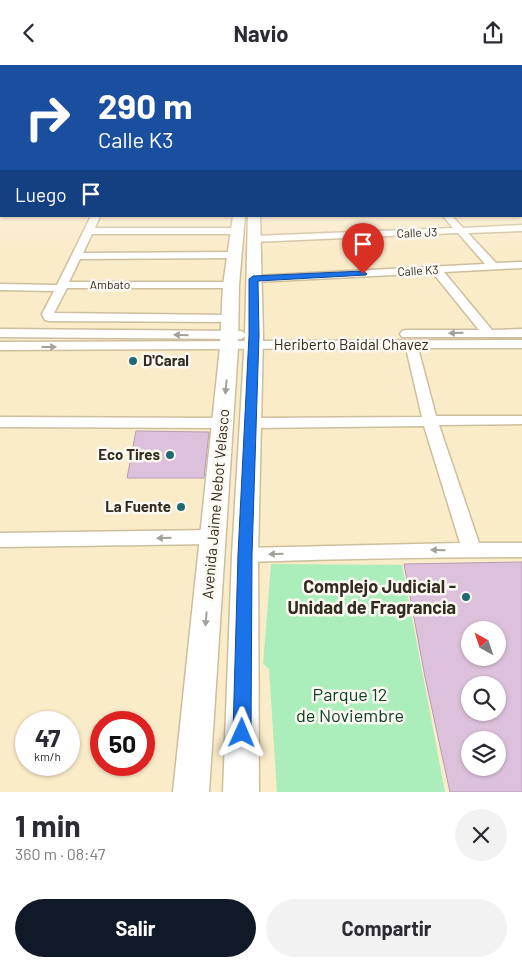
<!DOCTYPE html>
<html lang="es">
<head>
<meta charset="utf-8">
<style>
  :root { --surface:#fff; --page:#f2f2f3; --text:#2b2b33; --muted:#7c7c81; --accent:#111827 }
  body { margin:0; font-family:Barlow,sans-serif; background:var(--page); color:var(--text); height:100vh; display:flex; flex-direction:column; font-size:19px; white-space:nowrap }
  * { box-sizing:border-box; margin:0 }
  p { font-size:16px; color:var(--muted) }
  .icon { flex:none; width:28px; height:28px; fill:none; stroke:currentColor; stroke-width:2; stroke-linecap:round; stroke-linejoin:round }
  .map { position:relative; height:727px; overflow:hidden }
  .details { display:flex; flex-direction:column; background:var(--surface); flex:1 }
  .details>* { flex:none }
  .guide { position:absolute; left:0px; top:0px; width:522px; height:152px; box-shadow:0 1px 4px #0004; background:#1a4fa0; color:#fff; overflow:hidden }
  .needle { width:32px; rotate:320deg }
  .buttons { position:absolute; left:461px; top:556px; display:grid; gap:10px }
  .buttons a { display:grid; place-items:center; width:45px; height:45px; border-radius:50%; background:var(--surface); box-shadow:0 1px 4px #0004; font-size:25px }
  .speed { position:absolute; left:15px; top:646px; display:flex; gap:10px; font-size:25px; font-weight:700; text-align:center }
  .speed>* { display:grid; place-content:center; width:65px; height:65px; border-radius:50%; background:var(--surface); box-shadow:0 1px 4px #0004; line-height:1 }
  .speed small { font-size:12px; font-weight:400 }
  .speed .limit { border:8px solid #d22; background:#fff; color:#111 }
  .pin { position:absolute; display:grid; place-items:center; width:42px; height:42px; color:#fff; margin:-51px -21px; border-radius:50% 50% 50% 0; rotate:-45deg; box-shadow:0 0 5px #0007 }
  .pin .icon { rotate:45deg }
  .me { position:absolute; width:55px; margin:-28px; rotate:1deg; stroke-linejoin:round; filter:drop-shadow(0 0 4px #0008) }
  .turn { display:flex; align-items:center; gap:18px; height:105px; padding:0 15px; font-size:22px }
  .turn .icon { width:65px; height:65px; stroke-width:2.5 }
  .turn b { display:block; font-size:35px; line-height:42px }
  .then { display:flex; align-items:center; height:48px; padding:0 15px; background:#0003; gap:10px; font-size:19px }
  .round { display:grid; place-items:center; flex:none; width:52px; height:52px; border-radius:26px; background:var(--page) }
  .headline { display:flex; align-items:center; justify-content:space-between; height:85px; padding:0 15px }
  h1 { font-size:30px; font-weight:700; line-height:38px }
  .action { display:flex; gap:10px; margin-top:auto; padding:10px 15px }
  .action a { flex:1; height:58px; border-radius:30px; background:var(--accent); color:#fff; font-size:20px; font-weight:700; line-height:58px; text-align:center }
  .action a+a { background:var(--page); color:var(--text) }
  header { display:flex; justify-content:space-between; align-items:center; height:65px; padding:0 15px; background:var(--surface); font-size:22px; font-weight:700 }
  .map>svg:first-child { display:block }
  .green { fill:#aceebb }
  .building { fill:#ddc1dc; stroke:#b69bb5; fill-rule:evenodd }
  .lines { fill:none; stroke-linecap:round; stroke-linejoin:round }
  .minor-casing { stroke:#cdbf9d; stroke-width:3 }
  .tertiary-casing { stroke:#cdbf9d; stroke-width:2 }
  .secondary-casing { stroke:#cdbf9d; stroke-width:3 }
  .minor { fill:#fff; fill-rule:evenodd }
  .tertiary { fill:#fff; fill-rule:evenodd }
  .secondary { fill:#fff; fill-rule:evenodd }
  .oneway { fill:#a3a09a }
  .route { fill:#1a73e8; stroke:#114b97 }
  .poi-dot { fill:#1f6a72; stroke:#fcf9f3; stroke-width:2 }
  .labels { text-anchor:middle; stroke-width:5; stroke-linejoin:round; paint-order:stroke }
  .far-street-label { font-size:12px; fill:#322c1f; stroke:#fcf9f3 }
  .street-label { font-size:15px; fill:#322c1f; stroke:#fcf9f3 }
  .poi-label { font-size:15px; font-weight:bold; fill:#322c1f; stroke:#fcf9f3; text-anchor:end }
  .near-poi-label { font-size:18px; font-weight:bold; fill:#322c1f; stroke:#fcf9f3; text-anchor:end }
  .near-park-label { font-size:18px; fill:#0b4320; stroke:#fcf9f3 }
</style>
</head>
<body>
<header><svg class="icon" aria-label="back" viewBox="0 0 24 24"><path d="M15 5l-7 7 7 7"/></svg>Navio<svg class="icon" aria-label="share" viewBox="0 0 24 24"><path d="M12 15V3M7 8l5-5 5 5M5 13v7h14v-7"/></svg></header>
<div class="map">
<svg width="522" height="727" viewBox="0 0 522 727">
  <rect width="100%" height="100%" fill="#faebc9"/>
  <!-- green -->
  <path class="green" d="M271,499l131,1 43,227h-168l-8,-123 -6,-5z"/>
  <!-- building -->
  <path class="building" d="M136,366l73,1 -5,46h-77z
    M522,497v230h-72l-25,-115 -21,-113zM470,565h28v27h-28zM470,620h28v28h-28zM470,675h28v27h-28z"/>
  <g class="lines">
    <defs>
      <path id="minor" d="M0,89h1v4h-1z
        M0,106h1v4h-1z
        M91,151h9l-5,12h142l5,3 -5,3h-145l-9,19 152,-1 5,3 -5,3 -155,1 -11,23h162l5,3 -5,3h-164l-13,25 177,2 4,1 2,3 -2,3 -186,-1 -4,-1 -3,-6 12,-23 -54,-1v-6l57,1z
        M443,151h9l11,12 59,-3v6l-54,2 28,30 26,-1v6l-78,4 48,58 30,-1v8h-120l-2,-3 2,-3 4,-1h73l-46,-57 -180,9 -5,-3 5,-3 232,-12 -27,-31 -205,9 -5,-3 5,-3 200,-8z
        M0,264l241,2 6,4 -6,4 -241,-2z
        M522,275v8h-104l18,68h86v8l-83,1 40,118h43v14c-92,0 -185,2 -277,5l-7,-2 -2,-5 2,-5 7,-2 215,-5 -36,-117 -173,2 -5,-2 -2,-3 2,-3 5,-2 171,-1 -16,-69 -406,2v-8z
        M0,352l223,1 5,2 2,3 -2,3 -5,2 -223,-1z
        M213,465l6,2 3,5 -3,5 -6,2 -213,3v-14z"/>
      <path id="tertiary" d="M521,123h1v6h-1z
        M0,139h1v6h-1z"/>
      <path id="secondary" d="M233,151h12l-6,69 -1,62 -29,445h-36l47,-445 3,-62z
        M248,151h12l3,120 -5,219 1,237h-36l9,-237 13,-219z"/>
    </defs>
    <!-- minor casing -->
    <use href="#minor" class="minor-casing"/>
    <!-- tertiary casing -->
    <use href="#tertiary" class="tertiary-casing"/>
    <!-- secondary casing -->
    <use href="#secondary" class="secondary-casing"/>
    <!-- minor -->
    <use href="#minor" class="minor"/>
    <!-- tertiary -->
    <use href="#tertiary" class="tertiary"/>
    <!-- secondary -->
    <use href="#secondary" class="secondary"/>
  </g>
  <!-- one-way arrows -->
  <defs><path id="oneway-solid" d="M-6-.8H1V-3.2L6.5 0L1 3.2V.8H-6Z" transform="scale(1.25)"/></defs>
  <g class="oneway">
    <use href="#oneway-solid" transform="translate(456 268) rotate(179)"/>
    <use href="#oneway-solid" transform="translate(181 270) rotate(-179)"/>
    <use href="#oneway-solid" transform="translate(49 282)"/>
    <use href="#oneway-solid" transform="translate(226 322) rotate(95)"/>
    <use href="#oneway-solid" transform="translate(164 473) rotate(179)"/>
    <use href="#oneway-solid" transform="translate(438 485) rotate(-179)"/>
    <use href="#oneway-solid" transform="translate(276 489) rotate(178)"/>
    <use href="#oneway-solid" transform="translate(206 554) rotate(95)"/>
  </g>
  <!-- sky -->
  <linearGradient id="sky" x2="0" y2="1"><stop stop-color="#85c2ef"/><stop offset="0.46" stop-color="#fdf6e7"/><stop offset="1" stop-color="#fdf6e7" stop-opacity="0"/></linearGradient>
  <rect width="522" height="190" fill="url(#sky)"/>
  <!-- route -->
  <path class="route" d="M363,206l4,3 -1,1 -108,6 1,54 -7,220 -1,178 -2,6 -7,2 -6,-2 -3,-6 5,-178 11,-220v-56l4,-3z"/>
  <!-- markers -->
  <g class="poi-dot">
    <circle cx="133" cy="296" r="5"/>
    <circle cx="170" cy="390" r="5"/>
    <circle cx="181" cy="442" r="5"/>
    <circle cx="466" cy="532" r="5"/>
  </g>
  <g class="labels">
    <!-- far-street labels -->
    <g class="far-street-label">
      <text transform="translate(417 168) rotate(-2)" y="4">Calle J3</text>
      <text transform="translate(418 206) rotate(-3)" y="4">Calle K3</text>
      <text x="110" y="224">Ambato</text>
    </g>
    <!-- street labels -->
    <g class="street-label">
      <text x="351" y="285">Heriberto Baidal Chavez</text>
      <text transform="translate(216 439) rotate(-85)" y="5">Avenida Jaime Nebot Velasco</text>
    </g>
    <!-- poi labels -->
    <g class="poi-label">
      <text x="143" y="301" text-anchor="start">D'Caral</text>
      <text x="160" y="395">Eco Tires</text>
      <text x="171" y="447">La Fuente</text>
    </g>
    <!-- near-poi labels -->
    <g class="near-poi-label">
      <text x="456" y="528">Complejo Judicial -<tspan x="456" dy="21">Unidad de Fragrancia</tspan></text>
    </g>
    <!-- near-park labels -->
    <g class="near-park-label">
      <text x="350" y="636">Parque 12<tspan x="350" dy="21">de Noviembre</tspan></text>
    </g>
  </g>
</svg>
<div class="buttons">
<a><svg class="needle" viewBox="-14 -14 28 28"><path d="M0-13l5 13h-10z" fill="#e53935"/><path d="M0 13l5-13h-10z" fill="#7c7c81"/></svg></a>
<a><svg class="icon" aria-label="search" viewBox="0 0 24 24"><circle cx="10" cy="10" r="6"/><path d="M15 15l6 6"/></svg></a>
<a><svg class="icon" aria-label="layers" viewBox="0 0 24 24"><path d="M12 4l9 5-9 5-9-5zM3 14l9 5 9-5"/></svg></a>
</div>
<div class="speed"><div>47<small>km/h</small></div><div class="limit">50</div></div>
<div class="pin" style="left:363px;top:209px;background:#d93025"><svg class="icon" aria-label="arrive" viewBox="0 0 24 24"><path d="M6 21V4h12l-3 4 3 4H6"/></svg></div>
<svg class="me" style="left:242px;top:668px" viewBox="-20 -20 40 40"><path d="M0-17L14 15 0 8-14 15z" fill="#1a73e8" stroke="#fff" stroke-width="4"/></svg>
<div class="guide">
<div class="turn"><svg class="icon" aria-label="right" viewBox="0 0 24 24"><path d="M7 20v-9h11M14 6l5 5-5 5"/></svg><div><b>290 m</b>Calle K3</div></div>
<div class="then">Luego<svg class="icon" aria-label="arrive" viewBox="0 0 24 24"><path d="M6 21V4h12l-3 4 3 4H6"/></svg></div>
</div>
</div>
<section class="details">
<div class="headline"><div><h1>1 min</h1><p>360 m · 08:47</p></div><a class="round"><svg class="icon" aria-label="close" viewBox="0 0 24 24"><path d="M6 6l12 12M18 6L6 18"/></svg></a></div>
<div class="action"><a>Salir</a><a>Compartir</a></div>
</section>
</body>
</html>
